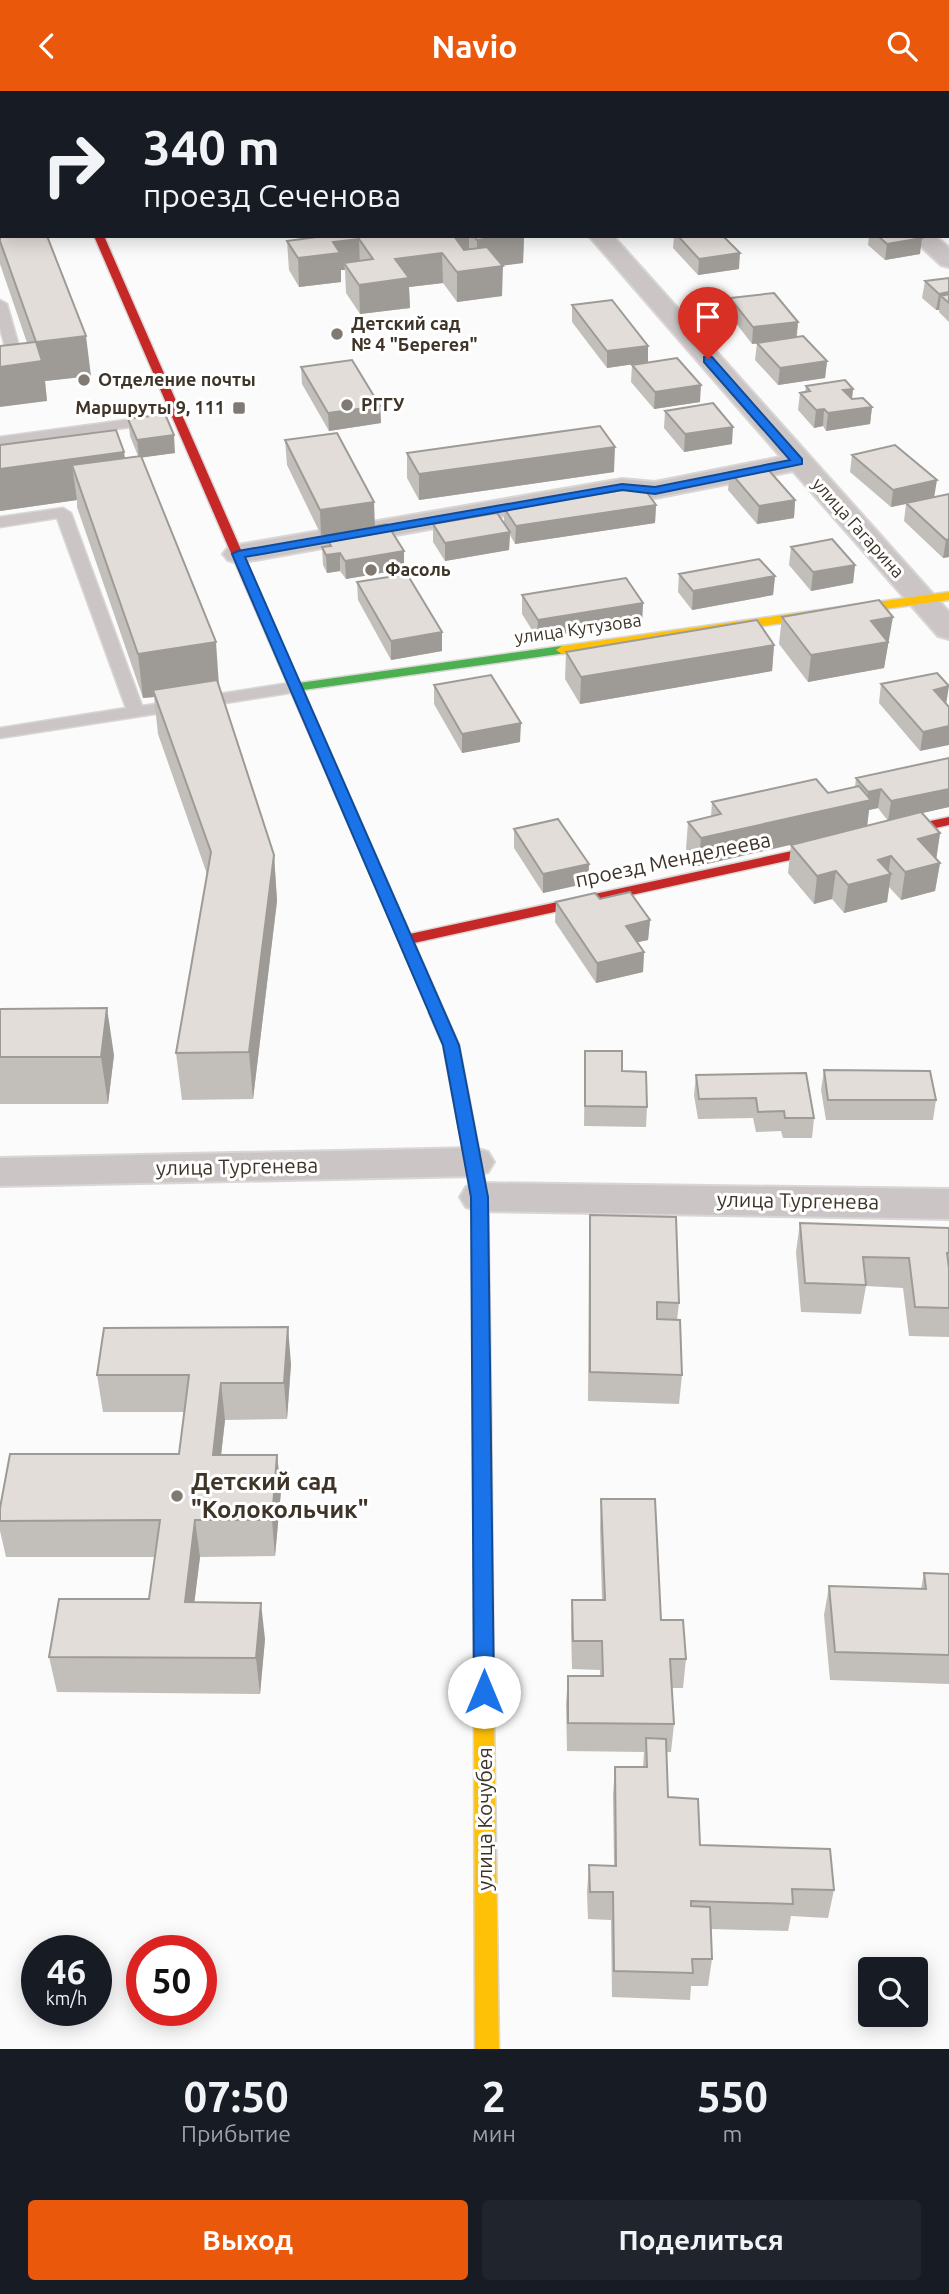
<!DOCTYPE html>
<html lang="ru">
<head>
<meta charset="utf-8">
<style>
  :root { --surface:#171b24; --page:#20242c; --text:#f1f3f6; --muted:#9ea1a6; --accent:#ea580c }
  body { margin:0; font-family:Ubuntu,sans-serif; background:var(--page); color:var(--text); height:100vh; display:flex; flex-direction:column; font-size:26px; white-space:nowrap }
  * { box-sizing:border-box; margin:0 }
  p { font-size:23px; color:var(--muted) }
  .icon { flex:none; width:38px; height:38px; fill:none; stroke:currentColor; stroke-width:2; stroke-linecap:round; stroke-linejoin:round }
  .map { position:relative; height:1958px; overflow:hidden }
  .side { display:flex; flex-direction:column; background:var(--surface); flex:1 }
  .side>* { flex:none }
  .hud { position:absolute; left:0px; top:0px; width:950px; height:147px; box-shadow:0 4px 18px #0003; background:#171b24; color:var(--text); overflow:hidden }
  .fabs { position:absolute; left:858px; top:1866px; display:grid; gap:14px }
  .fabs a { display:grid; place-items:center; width:70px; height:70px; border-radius:7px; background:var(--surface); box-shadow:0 4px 18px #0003; font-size:35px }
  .speed { position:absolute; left:21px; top:1844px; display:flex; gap:14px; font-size:35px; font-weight:700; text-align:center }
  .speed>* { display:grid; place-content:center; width:91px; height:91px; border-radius:50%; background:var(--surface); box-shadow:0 4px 18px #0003; line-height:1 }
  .speed small { font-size:18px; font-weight:400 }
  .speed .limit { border:10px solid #d22; background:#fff; color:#111 }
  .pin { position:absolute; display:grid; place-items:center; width:60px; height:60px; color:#fff; margin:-72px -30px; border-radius:50% 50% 50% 0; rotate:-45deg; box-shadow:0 0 7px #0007 }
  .pin .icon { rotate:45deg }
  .me { position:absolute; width:77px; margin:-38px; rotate:0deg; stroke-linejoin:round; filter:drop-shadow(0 0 5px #0008) }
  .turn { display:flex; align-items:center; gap:24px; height:147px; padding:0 28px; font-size:32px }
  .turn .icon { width:91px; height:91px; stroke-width:2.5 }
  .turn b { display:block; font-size:49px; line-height:60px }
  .eta { display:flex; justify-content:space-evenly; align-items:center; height:119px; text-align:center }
  .eta b { font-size:42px; font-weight:700; line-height:49px }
  .action { display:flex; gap:14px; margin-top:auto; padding:14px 28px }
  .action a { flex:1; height:80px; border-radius:7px; background:var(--accent); color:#fff; font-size:28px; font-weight:700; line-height:80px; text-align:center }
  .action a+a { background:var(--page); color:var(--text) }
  header { display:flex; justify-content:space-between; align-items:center; height:91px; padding:0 28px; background:var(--accent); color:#fff; font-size:32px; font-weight:700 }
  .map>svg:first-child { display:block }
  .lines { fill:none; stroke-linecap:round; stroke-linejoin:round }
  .lane-casing { stroke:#d9d7d5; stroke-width:3 }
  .street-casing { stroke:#d9d7d5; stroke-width:4 }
  .fast-casing { stroke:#d9d7d5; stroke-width:3 }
  .slow-casing { stroke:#d9d7d5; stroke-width:3 }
  .jam-casing { stroke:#d9d7d5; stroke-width:3 }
  .lane { fill:#cbc6c5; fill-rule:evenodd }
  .street { fill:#cbc6c5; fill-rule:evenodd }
  .fast { fill:#4caf50; fill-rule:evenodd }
  .slow { fill:#ffc107; fill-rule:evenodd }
  .jam { fill:#c62828; fill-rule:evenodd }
  .wall { fill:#c2beba; fill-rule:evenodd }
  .shaded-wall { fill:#9e9b97 }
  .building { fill:#e2ddd8; stroke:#9e9b97; stroke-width:2 }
  .route { fill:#1a73e8; stroke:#114b97; stroke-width:2 }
  .poi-dot { fill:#807a72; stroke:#fff; stroke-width:2.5 }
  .labels { text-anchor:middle; stroke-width:6; stroke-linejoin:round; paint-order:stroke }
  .far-poi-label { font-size:18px; font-weight:bold; fill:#3e3428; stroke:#fff; text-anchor:start }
  .far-street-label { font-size:18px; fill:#3e3428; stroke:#fff }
  .street-label { font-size:21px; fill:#3e3428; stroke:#fff }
  .near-poi-label { font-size:24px; font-weight:bold; fill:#3e3428; stroke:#fff; text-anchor:start }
</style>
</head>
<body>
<header><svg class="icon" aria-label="back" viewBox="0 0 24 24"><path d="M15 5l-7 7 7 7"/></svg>Navio<svg class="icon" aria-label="search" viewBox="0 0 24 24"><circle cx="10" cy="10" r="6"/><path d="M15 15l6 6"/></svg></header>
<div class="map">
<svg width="949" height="1958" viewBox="0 0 949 1958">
  <rect width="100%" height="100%" fill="#fbfbfb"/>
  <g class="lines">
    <defs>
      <path id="lane" d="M0,209l7,4 20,71 -2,3 -25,3v-8l12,-1 -12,-44z
        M155,325l5,1 2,3 -2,3 -160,22v-8z
        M63,417l8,5 71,193 154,-24 9,5 -3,4 -302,47v-10l126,-20 -69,-190 -57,9v-10z"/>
      <path id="street" d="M63,0h20v2h-20z
        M462,0h20l1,2h-20z
        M747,0h21l1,2h-21z
        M948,51h1v12h-1z
        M589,145h24l336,376v27l-11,-3 -145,-165 -138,27 -33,-3 -384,68 -10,-3 -5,-6 5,-6 10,-3 384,-66 33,3 126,-25z
        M910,145h25l14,12v19l-8,-2z
        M474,1057l14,4 6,10 -6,10 -14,4 -474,10v-28z
        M480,1092l469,6v30l-469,-8 -14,-4 -6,-10 6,-10z"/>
      <path id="fast" d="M562,555l4,1v6l-263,37 142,323 -3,4h-10l-154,-355 6,-4 4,1 11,24z"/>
      <path id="slow" d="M949,501v8l-387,54 -6,-4 6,-4z
        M437,917l8,5 14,32 29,152 3,207 -3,5 -6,2 -6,-2 -3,-5 -1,-207 -29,-152 -14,-32z
        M484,1617l7,3 3,6 5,332h-24l-1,-332 3,-6z"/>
      <path id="jam" d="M94,145h10l186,426 -2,3 -4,1 -6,-4z
        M949,726v8l-544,120 -7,-5 7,-5z
        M482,1306l6,2 3,5 3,313 -3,6 -7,3 -7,-3 -3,-6 -1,-313 3,-5z"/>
    </defs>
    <!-- lane casing -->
    <use href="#lane" class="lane-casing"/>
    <!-- street casing -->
    <use href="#street" class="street-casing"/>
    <!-- fast casing -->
    <use href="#fast" class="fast-casing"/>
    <!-- slow casing -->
    <use href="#slow" class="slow-casing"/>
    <!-- jam casing -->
    <use href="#jam" class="jam-casing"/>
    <!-- lane -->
    <use href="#lane" class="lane"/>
    <!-- street -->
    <use href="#street" class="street"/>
    <!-- fast -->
    <use href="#fast" class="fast"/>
    <!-- slow -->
    <use href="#slow" class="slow"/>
    <!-- jam -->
    <use href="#jam" class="jam"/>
  </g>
  <!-- wall -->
  <path class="wall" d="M208,0h66l2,2h-68z
    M0,69l91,216 -46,5 2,20 -47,-137z
    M382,145h142l-1,27 -21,2v31l-45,6 -14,-19 -34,4 1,21 -50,6 -14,-21 -1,-23h-4v12l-42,5 -10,-17 -2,-29z
    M674,145h49l16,33 -41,6 -25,-27z
    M869,145h51v18l-35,6 -17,-15z
    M949,187v44l-10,-10v-2h-3l-14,-12 3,-17z
    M730,207l68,24 -1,15 30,24 -2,17 -47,7 -23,-25 2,-17 -5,1 -23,-30z
    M572,214l76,41v16l-41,6 -35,-46z
    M632,274l68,37 -46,7 -23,-27z
    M301,276l79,39 1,17 -52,8 -27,-47z
    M806,295l47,3 -1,10 20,8 -2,17 -44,7 -3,-5 -9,2 -16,-18 2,-17 5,-1z
    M665,320l67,33 -48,8 -20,-24z
    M128,328l47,34 -33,4 77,229 55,169 3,46 -24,198 -71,1 -6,-47 31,-179 -49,-140 -4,-37 -11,1 -66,-191v-7l-77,11v-66l124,7 1,6 13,-2 -8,-20z
    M285,349l90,87 29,24v18l-58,10 -6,-8 -13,2 -4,-8 -1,-18h4l-1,-12 15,-2 -19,2 -34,-70z
    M407,362l207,19 -195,28 -12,-22z
    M852,364l82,42 15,-2v62l-6,1 -39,-37 2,-17 -15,3 -41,-35z
    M730,381l65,28 -1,18 -37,6 -29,-34z
    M656,414l-1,18 -140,21 -5,-9 -1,15 -64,11 -12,-19v-18l71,-1v-15z
    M791,456l64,18 -2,18 -42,8 -22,-26z
    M679,483l96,2 -2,19 -81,15 -14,-18z
    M357,491l85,50v19l-51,9 -33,-60z
    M522,504l121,8 -1,18 -105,17 -15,-24z
    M782,526l107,27h-1l-4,24 -76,14 -29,-38z
    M774,554l-2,26 -192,33 -15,-25 1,-27z
    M937,582l-17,78 -41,-48 2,-19z
    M434,594l86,57 -58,11 -28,-49z
    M949,667v49l-28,6 19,20 -4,26 4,4 -5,28 -34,9 -12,-13 -2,15 -43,11 -12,-14 -18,5 -26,-31 3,-28 22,-5 -115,26 -12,-17 2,-27 23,-5 1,-15 116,-9 27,-6 1,-9zM878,717l10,13 -21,5 2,-16z
    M514,738l75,35 -1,19 -45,10 -29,-45z
    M600,808l50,21 -2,20 -11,2 7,10 -1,20 -47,11 -41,-61 1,-20z
    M0,918l114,46 -6,49h-108z
    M585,960l37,20 25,36 -1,20 -62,-1z
    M824,979l112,30 -3,20h-107l-5,-30z
    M696,984l118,43 -2,20h-29l-2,-7 -25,1 -3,-14 -55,1 -4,-24z
    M590,1124l89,88 -2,17 5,55 -3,29 -91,-3 1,-157z
    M800,1132l149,5v109l-40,-1 -6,-48 -37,-2 -5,28 -60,-2 -5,-60z
    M291,1273l-4,55 -62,1 -4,35h56l4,36 -6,65 -75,1 -6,45 71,37 -5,55 -203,-2 -8,-35 100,-58 6,-42h-149l-6,-26v-23l179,-54 5,-42h-81l-6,-37z
    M601,1408l60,121 25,39 -3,29h-12l3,36 -3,28h-5l2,45 32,48 134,45 -6,28 -37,-2 -3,15 -77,-2 1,30 -4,27h-17l-1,14 -78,-3 -1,-77 -23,-1 -1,-27 2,-27 25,1 -1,-71 2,-28h28l1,-15 -77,-1 -1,-47 2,-28h32v-6l-28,-1 -1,-41 1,-28h30l-2,-72z
    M924,1482l25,1v110l-119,-4 -6,-65 5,-29 92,3z"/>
  <!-- shaded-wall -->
  <path class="shaded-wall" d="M356,0h41v2h-41z
    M529,0h31l-14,2h-17z
    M833,0h25v2h-26z
    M0,20h2v16h-2z
    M451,145h18v22z
    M503,145h21l-1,27 -46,6v-29z
    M922,147l-2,16 -35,6 2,-16z
    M359,148l1,29 -16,-5 1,7h-4v12l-42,5 -1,-29 35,-16z
    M442,162l1,30 -34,4 1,21 -50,6 -1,-29 36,-26z
    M740,162l-1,16 -41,6 1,-16z
    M503,175l-1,30 -45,6v-30z
    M949,201v11l-8,-7 -2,14h-3l3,-16z
    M798,231l-2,17 -44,5 1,-17z
    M86,245l5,40 -46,5 2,20 -47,6v-40l36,-25z
    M648,255v16l-41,6v-17z
    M827,270l-2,17 -47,7 2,-17z
    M701,294l-1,17 -46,7 1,-17z
    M853,298l-2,17 -8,-16z
    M380,315l1,17 -52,8 -1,-18z
    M872,316l-2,17 -44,7 2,-18z
    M824,318l-1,17 -9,2 2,-18z
    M733,336l-1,17 -48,8 1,-18z
    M174,344l1,18 -36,5 -2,-18z
    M615,356l-1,25 -195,28v-26z
    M124,361l4,41 -56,-28 5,35 -77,11v-42z
    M937,389l-3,18 -43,9 2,-17z
    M795,409l-1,18 -37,6 2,-18z
    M374,411l1,25 -54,8 -1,-25z
    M656,414l-1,18 -140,21 1,-18z
    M510,441l-1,18 -64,11v-18z
    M949,448v18l-6,1 3,-18z
    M404,460v18l-58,10 -1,-18z
    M340,462v18l-13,2 -1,-18z
    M855,474l-2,18 -42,8 2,-19z
    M775,485l-2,19 -81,15 1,-19z
    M643,512l-1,18 -105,17 1,-18z
    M893,526l-9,51 -76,14 3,-27 60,-34z
    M442,541v19l-51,9v-19z
    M216,551l3,44 -66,4 1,7 -11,1 -5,-44z
    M774,554l-2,26 -192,33 1,-27z
    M949,595l-3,19 -12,-15z
    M521,632l-1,19 -58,11v-19z
    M949,635v19l-29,6 3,-19z
    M881,698l-3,19 -9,2 -2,17 -169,39 3,-28 166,-37 1,-9z
    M949,698v18l-61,14 3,-20z
    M940,742l-4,28 -18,-22z
    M274,764l3,46 -24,198 -4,-47z
    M891,765l-3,19 3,-1 -4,28 -43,11 4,-28 30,-25z
    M940,772l-5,28 -34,9 4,-28z
    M589,773l-1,19 -45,10v-19z
    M836,780l-4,28 -18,5 3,-28z
    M650,829l-2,20 -23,5 1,-19z
    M644,861l-1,20 -47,11 1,-20z
    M107,917l7,47 -6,49 -7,-47z
    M288,1236l3,37 -4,55 -3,-36z
    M221,1292l4,37 -8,71 -4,-36z
    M277,1364l4,36 -6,65 -3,-36z
    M195,1429l5,37 -10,81 -5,-36z
    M261,1512l4,36 -5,55 -4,-36z"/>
  <!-- building -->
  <path class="building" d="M217,0h57l2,2h-57z
    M325,0h44l2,2h-63z
    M0,8h2v12h-2z
    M0,69l2,1v75h45l39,100 -50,6 6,19 -42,6v-21l36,-4 -36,-101z
    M324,145h130l10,14 23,-3 16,19 -46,6 -15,-19 -47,6 14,19 -50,7 -15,-22 29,-4 -14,-20 -26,3 7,11 -42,5 -11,-17z
    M474,145h29l-26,4z
    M678,145h45l17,17 -41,6z
    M878,145h42l2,2 -35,6z
    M949,187v14l-10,2 -14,-13z
    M774,202l24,29 -45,5 -23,-29z
    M949,203v9l-8,-7z
    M612,209l36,46 -41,5 -35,-46z
    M803,245l24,25 -47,7 -23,-25z
    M677,267l24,27 -46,7 -23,-27z
    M352,269l28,46 -52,7 -27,-46z
    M845,289l8,9 -10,1 9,9 11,-1 9,9 -44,6 -4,-4 -8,1 -16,-17 10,-2 -4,-5z
    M713,312l20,24 -48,7 -20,-23z
    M165,323l9,21 -37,5 -9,-21z
    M600,335l15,21 -196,27 -12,-21z
    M116,339l8,22 -124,17v-24z
    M337,342l37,69 -54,8 -35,-70z
    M895,354l42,35 -44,10 -41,-35z
    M141,365l75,186 -78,12 -66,-189z
    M765,375l30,34 -36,6 -29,-34z
    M643,396l13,18 -140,21 -12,-18z
    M949,403v45l-3,1 -40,-37z
    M497,422l13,19 -65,11 -12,-19z
    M387,433l17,27 -59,10 -5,-8 -14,2 -4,-8 9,-1 -6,-11z
    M832,448l23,26 -42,7 -22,-25z
    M759,468l16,17 -82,15 -14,-17z
    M407,483l35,58 -51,9 -34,-59z
    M626,487l17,25 -105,17 -16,-25z
    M879,509l14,17 -22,4 17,21 -77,13 -29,-38z
    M757,529l17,25 -193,32 -15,-25z
    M937,582l12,13 -15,4 15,17v19l-26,6 -42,-48z
    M491,584l30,48 -59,11 -28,-49z
    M217,589l57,175 -25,197 -73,1 35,-201 -58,-162z
    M949,667v31l-58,12 -10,-12 -13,3 -12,-14z
    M816,688l12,14 31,-7 12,14 -170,38 -13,-16 33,-8 -9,-12z
    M921,721l19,21 -22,6 22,24 -35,9 -14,-16 -13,4 13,14 -43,11 -12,-14 -19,5 -26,-31z
    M558,728l31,45 -46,10 -29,-45z
    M630,801l20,28 -24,6 18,26 -47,11 -41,-61 39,-9 5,6z
    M107,917l-6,49h-101v-48z
    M585,960h37v20l24,1 1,35 -62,-1z
    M824,979l106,1 6,29h-108z
    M806,982l8,45h-29l-1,-7 -26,1 -2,-14 -57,1 -3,-24z
    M590,1124l86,2 3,86 -22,-1v17l23,1 2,55 -92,-3z
    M800,1132l149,5v25h-2l2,15v40l-34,-1 -6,-49 -46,-1 3,28 -61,-2z
    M288,1236l-4,56h-63l-8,72h64l-5,65h-77l-10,82 76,1 -5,55 -207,-1 10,-58h90l11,-79 -160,1v-13l10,-54h169l10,-79h-92l7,-47z
    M601,1408h54l6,121h22l3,39h-16l4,65 -106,-1v-47h35l-1,-35h-29l-1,-41h33z
    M924,1482l25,1v81l-114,-3 -6,-66 97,3z
    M646,1647l20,1 2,58 30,2 2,46 130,4 4,41 -42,-1 1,15 -102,-3v5l19,1 2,52h-20l1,14 -79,-2 -1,-79h-23l-1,-27 27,1 -1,-99h32z"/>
  <!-- route -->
  <path class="route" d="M704,266h8l90,102v5l-147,30 -33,-4 -377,67 214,488 29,152 6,495 -3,6 -7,3 -7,-3 -3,-6 -3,-495 -28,-152 -211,-491 6,-3 384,-67 33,3 135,-27 -86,-98z"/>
  <!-- markers -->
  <g class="poi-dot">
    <circle cx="337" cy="243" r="7"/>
    <circle cx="84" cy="289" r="7"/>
    <circle cx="347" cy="314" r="7"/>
    <rect x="232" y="310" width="14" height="14" rx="3.5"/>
    <circle cx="371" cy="479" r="7"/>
    <circle cx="177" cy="1405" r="7"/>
  </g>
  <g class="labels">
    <!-- far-poi labels -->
    <g class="far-poi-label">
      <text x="351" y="239">Детский сад<tspan x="351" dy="21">№ 4 "Берегея"</tspan></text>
      <text x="98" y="295">Отделение почты</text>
      <text x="361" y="320">РГГУ</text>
      <text x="225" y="323" text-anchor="end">Маршруты 9, 111</text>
      <text x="385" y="485">Фасоль</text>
    </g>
    <!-- far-street labels -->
    <g class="far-street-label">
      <text transform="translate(858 437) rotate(48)" y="6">улица Гагарина</text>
      <text transform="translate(578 538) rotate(-8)" y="6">улица Кутузова</text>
    </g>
    <!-- street labels -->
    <g class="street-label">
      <text transform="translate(673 769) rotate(-12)" y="7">проезд Менделеева</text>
      <text transform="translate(237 1076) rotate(-1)" y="7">улица Тургенева</text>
      <text transform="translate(798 1110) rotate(1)" y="7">улица Тургенева</text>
      <text transform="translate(485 1728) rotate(-90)" y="7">улица Кочубея</text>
    </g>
    <!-- near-poi labels -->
    <g class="near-poi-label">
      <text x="191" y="1399">Детский сад<tspan x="191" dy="28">"Колокольчик"</tspan></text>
    </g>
  </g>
</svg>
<div class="fabs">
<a><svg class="icon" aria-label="search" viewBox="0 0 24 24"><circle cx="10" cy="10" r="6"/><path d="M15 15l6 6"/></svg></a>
</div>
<div class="speed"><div>46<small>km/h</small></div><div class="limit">50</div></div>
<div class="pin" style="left:708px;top:268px;background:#d93025"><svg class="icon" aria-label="arrive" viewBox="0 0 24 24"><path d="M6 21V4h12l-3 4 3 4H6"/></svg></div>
<svg class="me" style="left:484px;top:1601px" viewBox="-20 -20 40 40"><circle r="19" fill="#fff"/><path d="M0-13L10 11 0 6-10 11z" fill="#1a73e8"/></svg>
<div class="hud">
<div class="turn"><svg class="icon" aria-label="right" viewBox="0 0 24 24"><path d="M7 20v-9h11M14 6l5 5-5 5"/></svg><div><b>340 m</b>проезд Сеченова</div></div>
</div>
</div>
<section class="side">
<div class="eta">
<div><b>07:50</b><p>Прибытие</p></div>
<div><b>2</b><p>мин</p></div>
<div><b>550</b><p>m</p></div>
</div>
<div class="action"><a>Выход</a><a>Поделиться</a></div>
</section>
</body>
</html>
